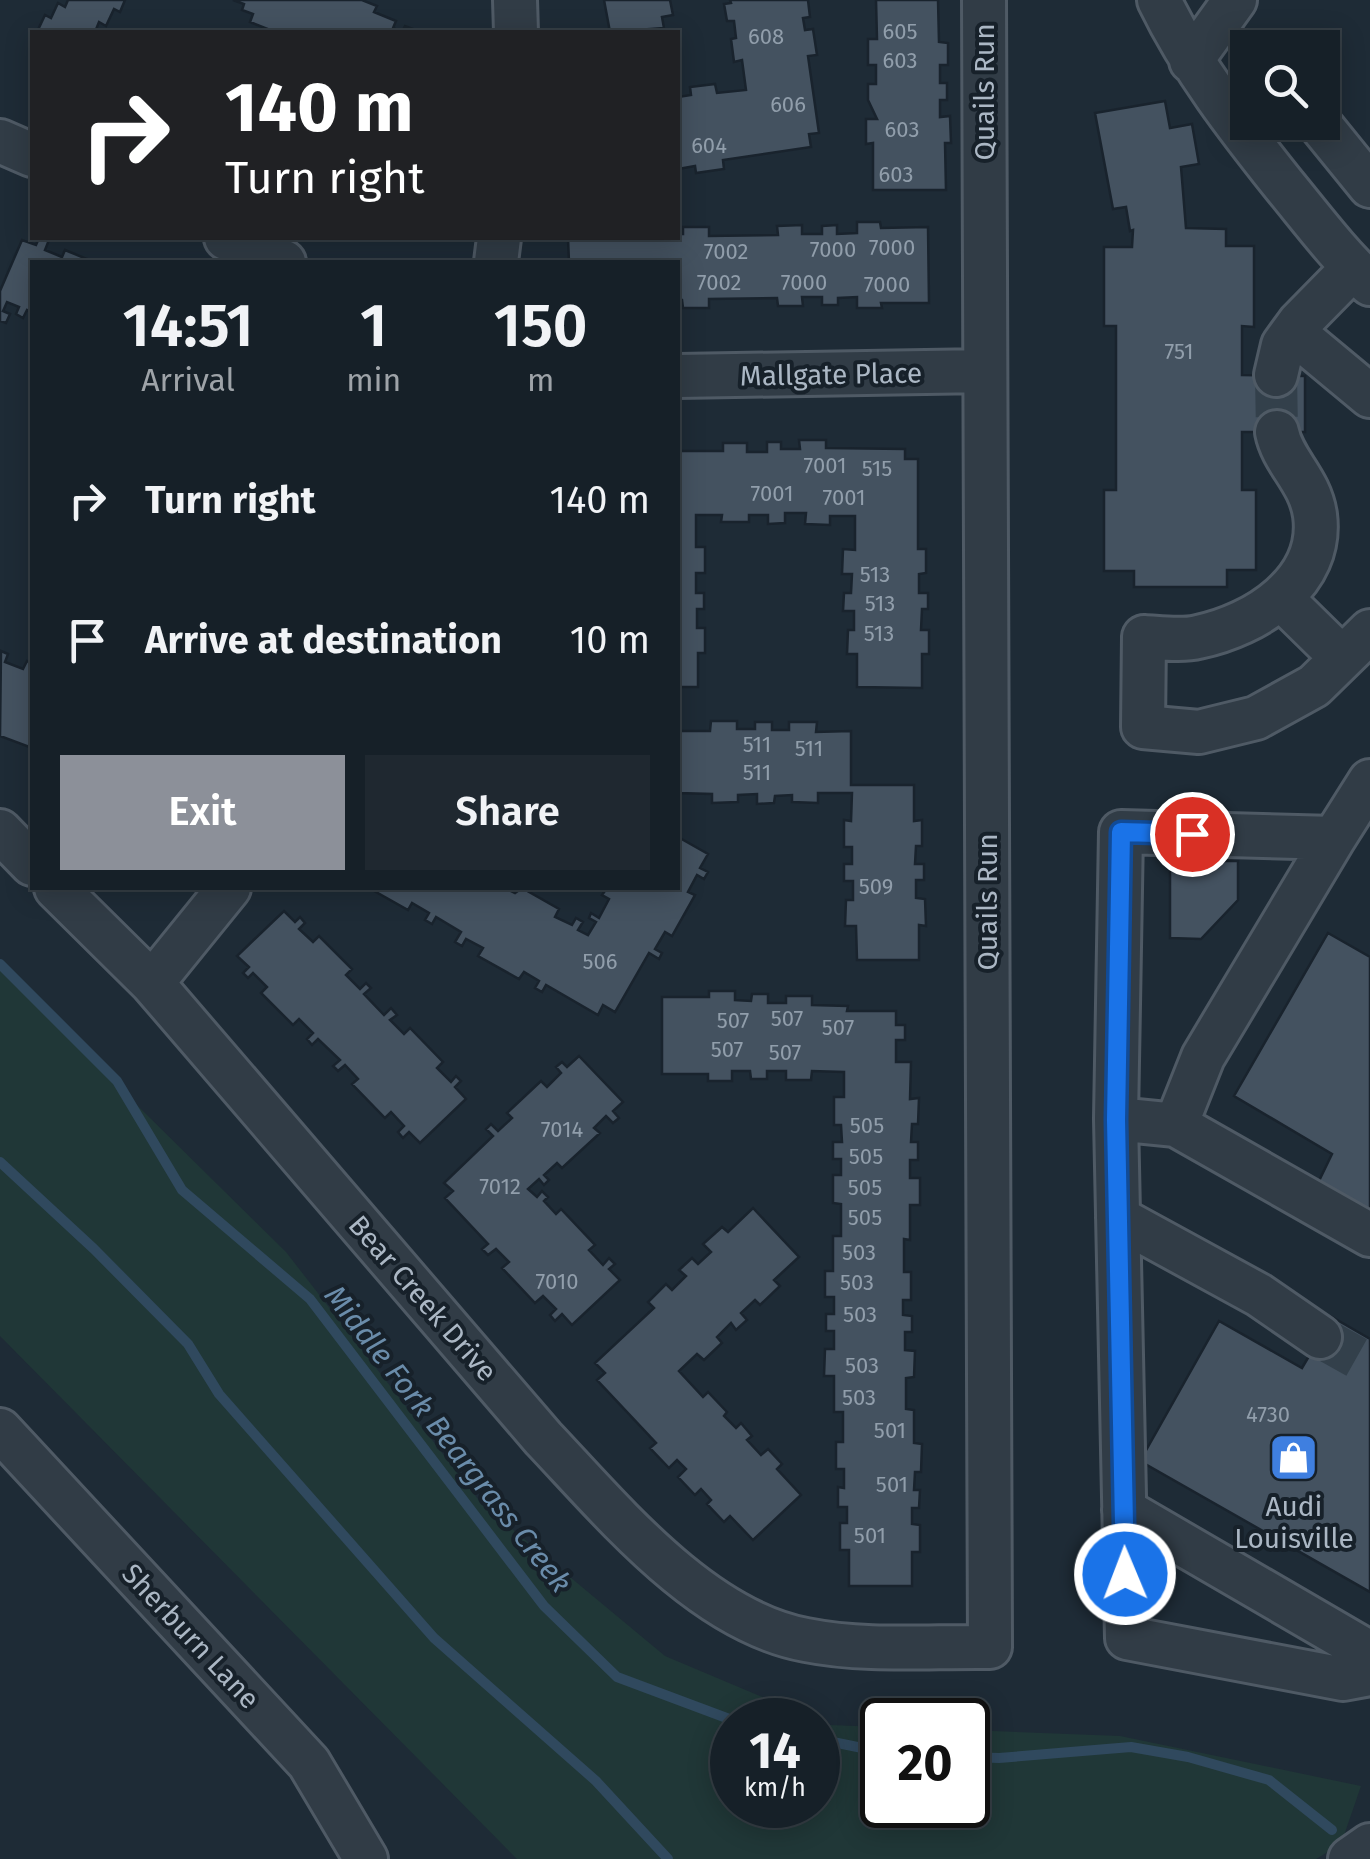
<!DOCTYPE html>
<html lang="en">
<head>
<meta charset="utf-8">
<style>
  :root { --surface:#162028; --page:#1f2830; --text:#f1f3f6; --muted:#9ea3a8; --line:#353e45; --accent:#8c9099 }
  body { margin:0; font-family:"Fira Sans",sans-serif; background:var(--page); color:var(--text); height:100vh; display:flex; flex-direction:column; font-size:38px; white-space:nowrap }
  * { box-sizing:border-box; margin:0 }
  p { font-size:32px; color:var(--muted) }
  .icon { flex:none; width:55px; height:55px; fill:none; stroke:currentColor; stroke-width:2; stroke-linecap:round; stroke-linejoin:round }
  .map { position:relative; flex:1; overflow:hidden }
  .panel { position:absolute; left:30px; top:260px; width:650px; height:630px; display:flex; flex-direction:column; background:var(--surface); border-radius:0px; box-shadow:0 5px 25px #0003,0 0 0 2px var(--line) }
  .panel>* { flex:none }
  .top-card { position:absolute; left:30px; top:30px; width:650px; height:210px; border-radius:0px; box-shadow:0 5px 25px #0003,0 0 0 2px var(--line); background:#202124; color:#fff; overflow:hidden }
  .controls { position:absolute; left:1230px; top:30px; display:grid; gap:20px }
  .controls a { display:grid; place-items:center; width:110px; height:110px; border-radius:0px; background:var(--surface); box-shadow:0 5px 25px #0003,0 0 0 2px var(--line); font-size:50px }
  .speed { position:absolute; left:710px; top:1698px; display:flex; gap:20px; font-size:50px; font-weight:700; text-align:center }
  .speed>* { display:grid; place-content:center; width:130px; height:130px; border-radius:50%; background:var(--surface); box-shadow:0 5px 25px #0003,0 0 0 2px var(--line); line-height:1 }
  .speed small { font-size:25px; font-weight:400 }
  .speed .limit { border:5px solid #111; border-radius:15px; background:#fff; color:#111 }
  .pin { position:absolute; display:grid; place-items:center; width:85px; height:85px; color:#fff; margin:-42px; border:5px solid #fff; border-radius:50%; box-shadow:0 2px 10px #0007 }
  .me { position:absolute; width:110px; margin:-55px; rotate:359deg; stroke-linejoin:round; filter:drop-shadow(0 0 8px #0008) }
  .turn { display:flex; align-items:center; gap:35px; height:210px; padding:0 30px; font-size:45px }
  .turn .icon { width:130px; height:130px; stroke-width:2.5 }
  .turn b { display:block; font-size:70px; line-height:85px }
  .eta { display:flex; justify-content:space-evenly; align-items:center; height:170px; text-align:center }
  .eta b { font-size:60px; font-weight:600; line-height:70px }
  .button { display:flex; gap:20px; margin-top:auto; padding:20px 30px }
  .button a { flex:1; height:115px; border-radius:0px; background:var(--accent); color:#fff; font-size:40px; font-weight:600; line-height:115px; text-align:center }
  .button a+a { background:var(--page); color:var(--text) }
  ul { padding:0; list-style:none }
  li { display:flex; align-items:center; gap:30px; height:140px; padding:0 30px }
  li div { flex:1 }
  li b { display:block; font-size:38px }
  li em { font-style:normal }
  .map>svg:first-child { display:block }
  .green { fill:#203737 }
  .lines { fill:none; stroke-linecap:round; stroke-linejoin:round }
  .stream { stroke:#30495e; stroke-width:10 }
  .building { fill:#445260; stroke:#19232d; stroke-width:2.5 }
  .minor-tunnel { stroke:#33404b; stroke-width:42; stroke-dasharray:42 21; stroke-linecap:butt }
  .minor-casing { stroke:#4f5a65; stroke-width:48 }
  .minor { stroke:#313c46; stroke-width:42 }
  .route-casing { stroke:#114b97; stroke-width:25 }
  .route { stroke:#1a73e8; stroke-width:18 }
  .labels { text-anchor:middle; stroke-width:8; stroke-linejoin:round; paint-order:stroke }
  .number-label { font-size:22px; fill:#919eab }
  .street-label { font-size:28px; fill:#abb7c4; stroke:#17212a }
  .poi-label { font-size:28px; fill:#abb7c4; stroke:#17212a }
  .water-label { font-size:30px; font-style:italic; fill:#6a8caa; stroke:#17212a }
</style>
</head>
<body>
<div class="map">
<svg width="1370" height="1859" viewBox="0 0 1370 1859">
  <rect width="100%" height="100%" fill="#1e2b36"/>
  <!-- green -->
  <path class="green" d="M0,970l286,282 195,251 184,153 152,64h-85v85h86v-85l11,5 53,2v78h86v-75l152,6 241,50 -20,58 -25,15h-799l-517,-523z"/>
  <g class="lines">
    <!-- stream -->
    <path class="stream" d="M0,964l117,117 65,109 128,109 234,307 73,71 115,43
      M0,1162l94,87 94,95 31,50 215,244 162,143 72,78
      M818,1739l64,13
      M968,1757l31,1 132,-11 57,10 81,23 63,50"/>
  </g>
  <!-- building -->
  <path class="building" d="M68,0h57l-5,12 -6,-3 -8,17 -7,-4 -4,10h-58l8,-17 6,3 7,-15 7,4z
    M233,0h129l15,6 -3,6 22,9 -3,7 9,4 3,-6 16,6h-146l-25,-10 3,-8 -11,-4 2,-6z
    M604,0h66l3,15 -11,2 2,11 -54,4z
    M730,0h78l2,17 -7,1 2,12 8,-1 4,26 -9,1 11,77 -10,1 2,13 -88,13 1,9 -28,4 -1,-7 -17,3v8v-80l13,-2 -1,-8 25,-3 2,9 29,-3 -4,-30 -8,2 -3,-23 5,-1 -2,-17h-7l-3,-17 7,-1z
    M876,0h62l1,42 9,1v22h-8v18h7v17h-7v17l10,-1 1,27h-6l1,47h-73v-47l-7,1v-25h11l-9,-19v-16h8v-19h-8v-26h9z
    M1165,101l5,27 22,-4 7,40 -18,3 5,61 40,1v17h28v81l-12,-1v49l63,1v56h-63v58h14v80h-29v17h-93v-16h-30v-81h12v-164h-12v-79h28l1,-17 -3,1 -4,-24 -13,2 -18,-96z
    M857,222h23l1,6 47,-1 1,76h-48l1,5h-25v-11l-19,1v7h-16v-8h-20l1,9h-25l-1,-8 -68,1v9h-26l-1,-8h-4v-38h-109l-1,-24h110v-4h5v-7h26v9l69,-1 -1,-9 25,-1v9h20v-8l15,-1v9l20,-1z
    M39,238l10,2 -4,10 17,7 3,-7 29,12h-62v51l-5,-3 -4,8 -7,-4 3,-7 -12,-5 -4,9 7,3 -4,9 -6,-2v-30l22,-51 14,5z
    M799,440h27v8l79,1v10h13v90h8v24l-7,1v19h9v16h-6l-1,21h8v24h-7v34l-65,-1v-33h-10l1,-24h6v-19h-11l1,-18h7l1,-19h-10l1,-25 12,1v-34h-25v9l-25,-1 1,-11h-21v10l-17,1v-9h-19v7h-28l1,-7h-26v32h9v26h-9v20h8v16h-7v19h8v25h-7v34h-20v-236h45v-8h24v9h20v-10h14v7h19z
    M1,651l7,3 -3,8 18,7 4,-8 5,2v85l-32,-12z
    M711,721h26v8h18v-7h17v8h17v-8h28l-1,10 35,-1v54h63v36l8,-1v26h-6l-1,18h9v16h-8v18l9,1 1,27 -7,-1v35h-62l-1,-34h-11l1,-26h7v-19h-9v-17h8v-17h-8v-27l7,1 1,-28h-34v10l-26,-1v-7l-17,1 -1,7 -17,1v-10l-19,1v7l-26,1v-9l-34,-1v-62h32z
    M678,837l30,17 -8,14 8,4 -4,7 -7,-4 -9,17 7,3 -23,41 -7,-4 -10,17 7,4 -3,6 -10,-6 -34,59 -12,-7 -5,10 -52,-30 -4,7 -7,-4 4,-7 -15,-9 -5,7 -41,-23 5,-8 -17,-9 -4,7 -7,-4 6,-10 -25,-15 -4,7 -7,-4 4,-7 -17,-10 -4,7 -39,-22h136l10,5 7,-5 37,21 -4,8 17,8 4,-7 7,4 -5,8 10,5 8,-13 -7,-4 2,-5 8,5 10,-19 -7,-4 5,-7h71z
    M1170,861h68v39l-37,39 -31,-1z
    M284,911l11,11 5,-5 5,6 -6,6 14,13 6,-6 33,33 -6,6 14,14 6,-6 5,5 -7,6 20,21 7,-7 6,7 -7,5 14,14 6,-6 33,34 -6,6 14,14 5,-6 5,5 -6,6 11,12 -46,44 -11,-11 -6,6 -5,-6 6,-6 -13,-14 -6,6 -33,-34 6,-5 -13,-14 -7,6 -5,-5 7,-6 -22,-21 -6,6 -5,-6 6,-6 -14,-14 -6,6 -32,-32 6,-6 -14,-14 -5,5 -5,-5 6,-6 -12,-11z
    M1328,933l42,24v258l-53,-30 15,-31 -98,-58z
    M709,991h26v9l16,1 1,-7h16v9h18v-7h26v9l36,1 -1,5h49v14h9v15h-9v22h15l-1,37 9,-1 -1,26h-6l-1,18h7v18h-8v18h10v27h-10v35l-6,-1v33h7v28h-8v15l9,1v16h-7v18l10,1 -1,26 -8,1v31l8,1v33l8,1 -1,28h-6l-1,18h6l-1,18h-7v16l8,1v27h-8v34h-63v-36h-9v-27h7v-16h-9v-20l6,1v-19h-8v-27h7v-30h-9v-36h-10l1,-27h9v-18h-8v-17h8v-17h-9v-26h8v-35h8v-32l-8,-1v-28h8v-16h-8v-17h9l-1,-17h-7v-28h10v-25l-32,-1 -1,9h-25v-9h-19v8h-16l-1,-8h-18v10h-24v-7h-46v-77h47z
    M579,1056l44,46 -10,9 6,7 -6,5 -7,-7 -12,12 6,5 -38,35 -5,-5 -13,12 5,5 -5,5 -5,-6 -11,10 9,8 5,-6 6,6 -4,4 12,13 5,-5 34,36 -6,5 14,15 6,-7 6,6 -6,5 11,11 -48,45 -10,-11 -7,7 -5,-6 6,-6 -13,-13 -8,7 -33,-35 7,-6 -13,-13 -8,6 -6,-6 6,-5 -43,-46 8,-7 -9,-8 49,-47 -7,-7 5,-5 7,7 14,-13 -5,-5 34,-32 6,6 14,-14 -5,-6 6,-5 5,5z
    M753,1208l46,49 -25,23 6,6 -20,19 -5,-5 -14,13 6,7 -11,10 -5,-7 -14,14 5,6 -18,17 -7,-6 -18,17 24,26 5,-5 19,20 -3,4 12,12 5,-5 11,13 -5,4 14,15 7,-6 14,15 -5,5 24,26 -48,45 -23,-24 -6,6 -17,-18 4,-4 -10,-11 -6,6 -17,-18 8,-8 -9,-9 -8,8 -19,-20 6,-5 -59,-63 8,-7 -10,-10 59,-55 -6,-6 18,-18 6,6 14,-14 -7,-6 13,-12 6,6 13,-12 -8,-8 19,-17 6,5z
    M1332,1317l38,22v253l-230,-131 79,-140 83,47z"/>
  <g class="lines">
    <!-- minor-tunnel -->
    <path class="minor-tunnel" d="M1276,375l1,57
      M1320,1337l50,28"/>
    <defs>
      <path id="minor" d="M515,0l1,32
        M1159,0c33,68 78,126 125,185 28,34 54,69 86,99
        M1191,61l44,-61
        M1318,122l52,64
        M0,141l32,14
        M226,238l58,24
        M496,262l3,-24
        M1293,332l77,64
        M1276,375l7,-30 16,-22 54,-55
        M678,376l307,-5
        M1277,432c6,30 33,48 38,83 9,67 -59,110 -117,122 -16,4 -37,1 -54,0l-1,90 56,5 57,-14 58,-32 56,-55
        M1281,598l61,60
        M0,831l32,33
        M1334,838l36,-57
        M56,888l96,95 391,455c70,74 159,183 263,202 60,12 124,6 184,7l-6,-1647
        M152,983l77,-95
        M1116,1119l5,-287 213,6 -131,219 -27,68
        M1118,1218l141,77 61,42
        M1370,1235l-194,-110 -60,-6 11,519 216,41 27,-5
        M0,1430l309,333 57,96
        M1124,1510l246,143
        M1350,1859l20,-14"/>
    </defs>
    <!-- minor casing -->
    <use href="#minor" class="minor-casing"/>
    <!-- minor -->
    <use href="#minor" class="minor"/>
  </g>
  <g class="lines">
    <defs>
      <path id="route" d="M1125,1574l-9,-454 5,-288 71,2"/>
    </defs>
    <!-- route casing -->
    <use href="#route" class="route-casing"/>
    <!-- route -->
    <use href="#route" class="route"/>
  </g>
  <!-- icons -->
  <defs>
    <symbol id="shop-square" viewBox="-11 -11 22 22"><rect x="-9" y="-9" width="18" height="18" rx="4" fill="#3f7fe0" stroke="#17212a"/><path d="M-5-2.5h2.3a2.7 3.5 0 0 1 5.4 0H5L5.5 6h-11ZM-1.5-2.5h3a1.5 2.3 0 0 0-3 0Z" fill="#fff"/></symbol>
  </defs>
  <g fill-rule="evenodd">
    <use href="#shop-square" x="1266" y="1430" width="55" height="55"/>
  </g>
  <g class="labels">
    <!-- number labels -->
    <g class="number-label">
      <text x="900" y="39">605</text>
      <text x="766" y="44">608</text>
      <text x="900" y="68">603</text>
      <text x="788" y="112">606</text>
      <text x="902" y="137">603</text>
      <text x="709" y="153">604</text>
      <text x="896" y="182">603</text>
      <text x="892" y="255">7000</text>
      <text x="833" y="257">7000</text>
      <text x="726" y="259">7002</text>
      <text x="719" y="290">7002</text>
      <text x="804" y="290">7000</text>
      <text x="887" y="292">7000</text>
      <text x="1179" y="359">751</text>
      <text x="825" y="473">7001</text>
      <text x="877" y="476">515</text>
      <text x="772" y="501">7001</text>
      <text x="844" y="505">7001</text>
      <text x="875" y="582">513</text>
      <text x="880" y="611">513</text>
      <text x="879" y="641">513</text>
      <text x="757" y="752">511</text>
      <text x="809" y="756">511</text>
      <text x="757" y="780">511</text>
      <text x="876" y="894">509</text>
      <text x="600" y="969">506</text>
      <text x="787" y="1026">507</text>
      <text x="733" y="1028">507</text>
      <text x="838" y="1035">507</text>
      <text x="727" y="1057">507</text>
      <text x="785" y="1060">507</text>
      <text x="867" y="1133">505</text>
      <text x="562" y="1137">7014</text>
      <text x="866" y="1164">505</text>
      <text x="500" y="1194">7012</text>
      <text x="865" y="1195">505</text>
      <text x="865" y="1225">505</text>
      <text x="859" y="1260">503</text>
      <text x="557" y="1289">7010</text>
      <text x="857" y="1290">503</text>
      <text x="860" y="1322">503</text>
      <text x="862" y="1373">503</text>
      <text x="859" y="1405">503</text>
      <text x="1268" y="1422">4730</text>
      <text x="890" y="1438">501</text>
      <text x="892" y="1492">501</text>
      <text x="870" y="1543">501</text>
    </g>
    <!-- street labels -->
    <g class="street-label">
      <text transform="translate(984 92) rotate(-90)" y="10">Quails Run</text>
      <text transform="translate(831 374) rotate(-1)" y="10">Mallgate Place</text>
      <text transform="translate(987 902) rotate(-90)" y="10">Quails Run</text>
      <text transform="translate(423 1298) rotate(49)" y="10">Bear Creek Drive</text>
      <text transform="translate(191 1636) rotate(47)" y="10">Sherburn Lane</text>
    </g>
    <!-- poi labels -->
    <g class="poi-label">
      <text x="1294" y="1516">Audi<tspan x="1294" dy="32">Louisville</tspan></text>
    </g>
    <!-- water labels -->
    <g class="water-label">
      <text transform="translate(448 1439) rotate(52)" y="10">Middle Fork Beargrass Creek</text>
    </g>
  </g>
</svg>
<div class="controls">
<a><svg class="icon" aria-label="search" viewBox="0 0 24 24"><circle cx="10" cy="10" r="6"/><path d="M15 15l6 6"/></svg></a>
</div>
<div class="speed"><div>14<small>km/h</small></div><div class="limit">20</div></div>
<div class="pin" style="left:1192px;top:834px;background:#d93025"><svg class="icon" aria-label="arrive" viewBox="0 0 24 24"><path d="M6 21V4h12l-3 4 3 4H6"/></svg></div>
<svg class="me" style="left:1125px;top:1574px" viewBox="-20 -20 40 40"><circle r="17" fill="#1a73e8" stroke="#fff" stroke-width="3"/><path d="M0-11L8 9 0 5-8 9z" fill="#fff"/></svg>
<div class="top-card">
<div class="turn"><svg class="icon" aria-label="right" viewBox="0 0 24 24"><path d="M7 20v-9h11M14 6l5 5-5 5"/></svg><div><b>140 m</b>Turn right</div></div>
</div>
<section class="panel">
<div class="eta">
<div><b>14:51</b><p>Arrival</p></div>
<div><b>1</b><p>min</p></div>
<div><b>150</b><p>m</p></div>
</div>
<ul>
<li><svg class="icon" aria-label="right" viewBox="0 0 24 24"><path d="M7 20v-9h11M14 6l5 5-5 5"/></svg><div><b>Turn right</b></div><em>140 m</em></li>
<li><svg class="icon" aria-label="arrive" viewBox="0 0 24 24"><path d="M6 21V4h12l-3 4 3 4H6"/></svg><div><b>Arrive at destination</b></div><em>10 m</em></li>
</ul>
<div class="button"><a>Exit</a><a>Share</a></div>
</section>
</div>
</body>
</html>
